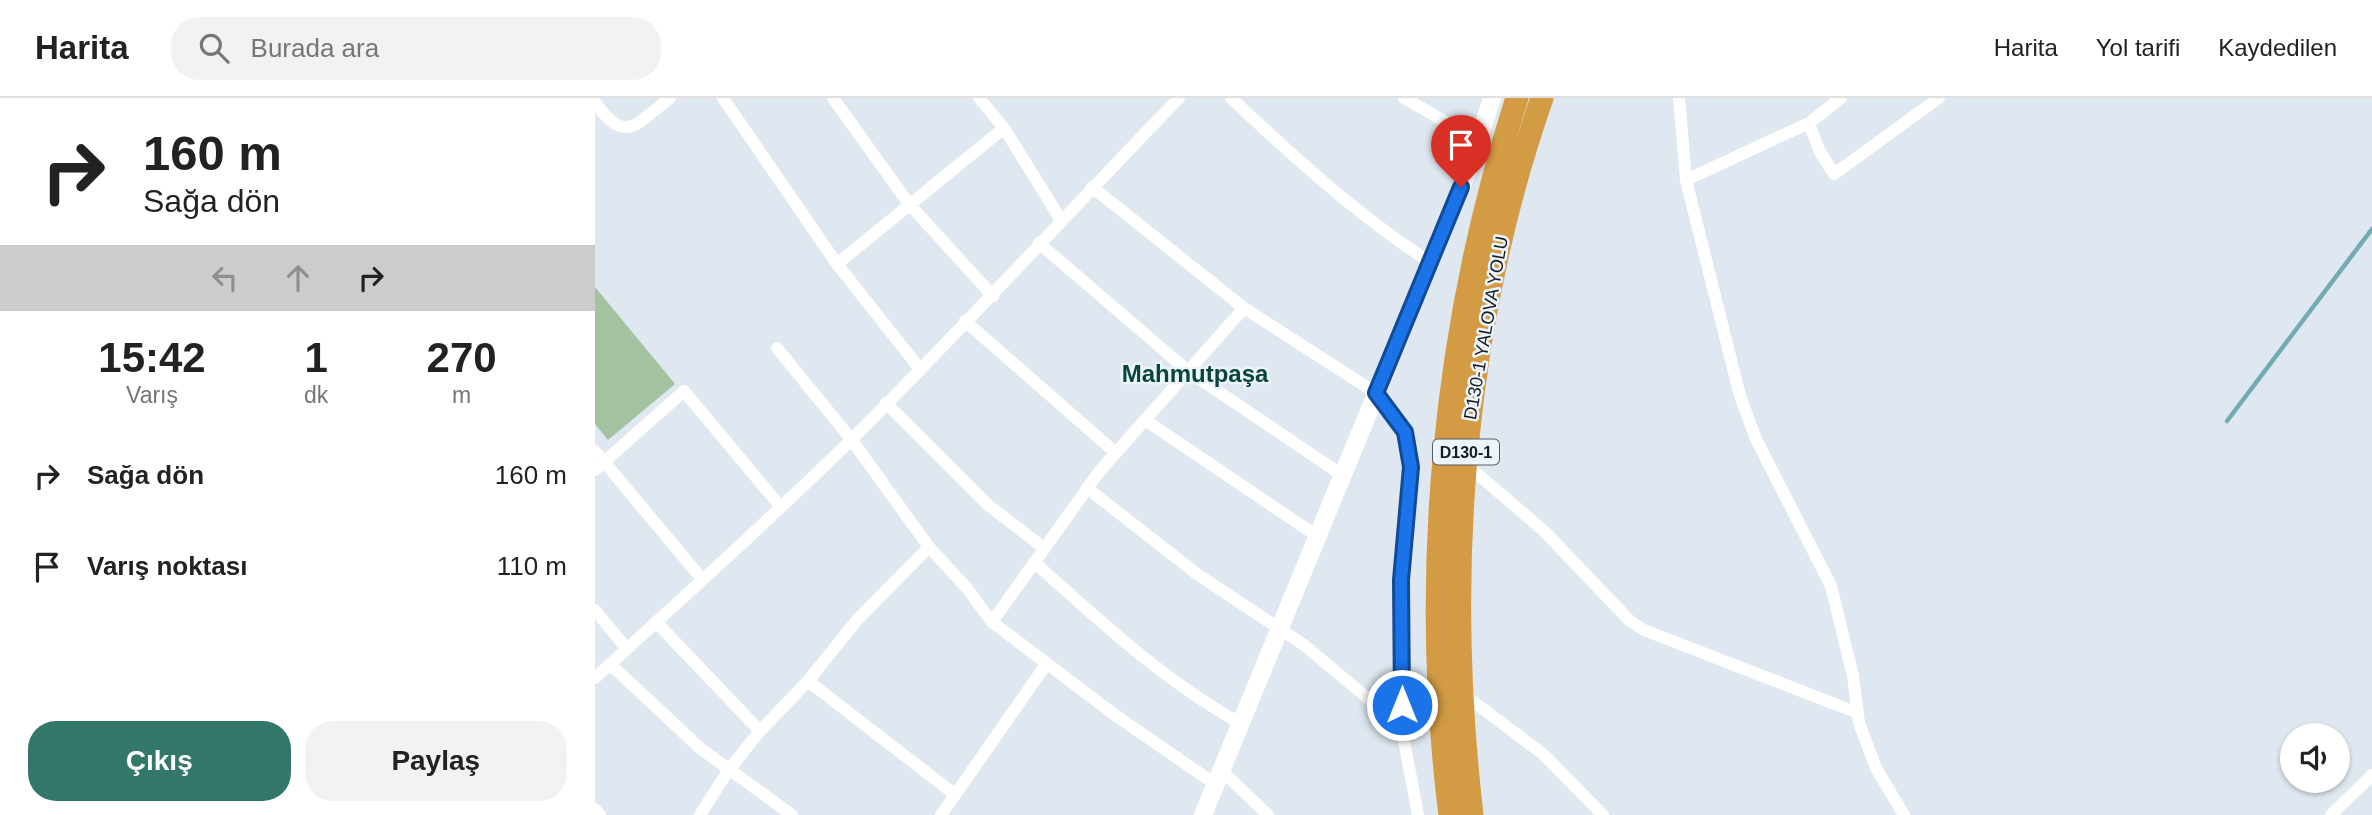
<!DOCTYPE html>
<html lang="tr">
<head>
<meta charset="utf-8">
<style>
  :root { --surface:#fff; --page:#f2f2f2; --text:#222; --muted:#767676; --line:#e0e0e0; --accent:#33776a }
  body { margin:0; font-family:Helvetica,sans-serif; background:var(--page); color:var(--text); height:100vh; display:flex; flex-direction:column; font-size:26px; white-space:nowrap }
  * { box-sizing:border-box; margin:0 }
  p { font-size:23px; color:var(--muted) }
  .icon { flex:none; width:38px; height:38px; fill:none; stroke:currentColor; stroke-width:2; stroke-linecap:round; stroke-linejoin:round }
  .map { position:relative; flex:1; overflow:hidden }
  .details { display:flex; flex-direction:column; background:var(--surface); width:595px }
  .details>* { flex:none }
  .guide { background:#fff; color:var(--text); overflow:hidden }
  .buttons { position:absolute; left:1685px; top:625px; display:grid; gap:14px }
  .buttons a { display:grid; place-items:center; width:70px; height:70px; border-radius:50%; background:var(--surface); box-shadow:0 2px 5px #0004; font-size:35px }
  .pin { position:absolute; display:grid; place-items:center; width:60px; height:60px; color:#fff; margin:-72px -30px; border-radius:50% 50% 50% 0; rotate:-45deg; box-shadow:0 0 7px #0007 }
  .pin .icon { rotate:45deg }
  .me { position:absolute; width:77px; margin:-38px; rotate:0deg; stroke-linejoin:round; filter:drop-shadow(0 0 5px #0008) }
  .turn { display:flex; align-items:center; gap:24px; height:147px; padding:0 28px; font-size:32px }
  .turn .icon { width:91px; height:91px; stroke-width:2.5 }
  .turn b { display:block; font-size:49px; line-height:60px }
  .lanes { display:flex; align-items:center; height:66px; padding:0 28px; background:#0003; justify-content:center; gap:35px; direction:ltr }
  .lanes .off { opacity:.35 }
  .eta { display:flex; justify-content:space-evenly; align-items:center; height:119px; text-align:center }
  .eta b { font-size:42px; font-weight:700; line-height:49px }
  .cta { display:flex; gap:14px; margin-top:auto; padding:14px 28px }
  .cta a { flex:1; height:80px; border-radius:28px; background:var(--accent); color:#fff; font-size:28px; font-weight:700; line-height:80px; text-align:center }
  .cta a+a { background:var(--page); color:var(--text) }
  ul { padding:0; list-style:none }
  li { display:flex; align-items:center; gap:21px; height:91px; padding:0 28px }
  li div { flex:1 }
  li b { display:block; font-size:26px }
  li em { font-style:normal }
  header { display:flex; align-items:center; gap:42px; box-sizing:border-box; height:98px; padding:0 35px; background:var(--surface); border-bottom:2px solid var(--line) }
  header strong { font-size:33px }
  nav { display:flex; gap:38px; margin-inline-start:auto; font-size:24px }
  .search { width:490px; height:63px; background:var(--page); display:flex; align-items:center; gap:18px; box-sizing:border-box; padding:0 24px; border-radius:28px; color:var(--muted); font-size:26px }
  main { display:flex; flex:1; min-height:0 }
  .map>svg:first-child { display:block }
  .green { fill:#a2c2a0 }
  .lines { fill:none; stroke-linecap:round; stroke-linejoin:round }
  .stream { stroke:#73abb5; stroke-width:4.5 }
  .street { stroke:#fff; stroke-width:12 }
  .secondary { stroke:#fff; stroke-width:18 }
  .highway { stroke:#d39b43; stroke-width:23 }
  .route-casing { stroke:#114b97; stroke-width:18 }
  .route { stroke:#1a73e8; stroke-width:12 }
  .labels { text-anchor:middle; stroke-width:5; stroke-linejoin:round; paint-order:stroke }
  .shield { fill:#ecf5fd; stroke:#585d62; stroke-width:2 }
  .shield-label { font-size:16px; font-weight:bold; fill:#191c1f }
  .street-label { font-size:18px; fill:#191c1f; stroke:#ecf5fd }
  .district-label { font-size:24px; font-weight:bold; fill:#09453b; stroke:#ecf5fd }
</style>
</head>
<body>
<header>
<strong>Harita</strong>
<div class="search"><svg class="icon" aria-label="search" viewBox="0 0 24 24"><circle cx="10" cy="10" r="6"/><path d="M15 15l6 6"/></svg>Burada ara</div>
<nav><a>Harita</a><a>Yol tarifi</a><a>Kaydedilen</a></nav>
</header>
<main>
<section class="details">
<div class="guide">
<div class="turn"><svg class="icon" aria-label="right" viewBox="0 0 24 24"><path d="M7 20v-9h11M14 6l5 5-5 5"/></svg><div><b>160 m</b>Sağa dön</div></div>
<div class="lanes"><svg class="icon off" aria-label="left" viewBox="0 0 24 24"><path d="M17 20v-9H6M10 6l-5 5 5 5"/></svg><svg class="icon off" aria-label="ahead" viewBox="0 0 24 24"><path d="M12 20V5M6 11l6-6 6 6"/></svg><svg class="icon" aria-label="right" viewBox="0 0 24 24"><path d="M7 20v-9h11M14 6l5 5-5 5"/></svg></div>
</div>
<div class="eta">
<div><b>15:42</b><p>Varış</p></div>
<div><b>1</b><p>dk</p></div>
<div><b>270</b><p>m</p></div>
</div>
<ul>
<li><svg class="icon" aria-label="right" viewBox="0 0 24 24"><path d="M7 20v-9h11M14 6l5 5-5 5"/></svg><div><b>Sağa dön</b></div><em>160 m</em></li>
<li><svg class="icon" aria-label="arrive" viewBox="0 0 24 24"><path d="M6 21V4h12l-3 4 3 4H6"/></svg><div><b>Varış noktası</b></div><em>110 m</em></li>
</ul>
<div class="cta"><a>Çıkış</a><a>Paylaş</a></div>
</section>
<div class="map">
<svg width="1777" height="717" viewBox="0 0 1777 717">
  <rect width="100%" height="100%" fill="#dfe7f0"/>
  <!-- green -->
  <path class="green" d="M0,189l80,97 -67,56 -13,-16z"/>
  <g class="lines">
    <!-- stream -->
    <path class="stream" d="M1632,323l145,-192"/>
    <!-- street -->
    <path class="street" d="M128,0l114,166 83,105
      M238,0l76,106 84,92
      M384,0l25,30 57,92
      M636,0c63,59 126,117 199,164
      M809,0l74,42
      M1084,0l7,82 54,216 16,43 75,147 22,90 6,47 17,45 28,47
      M0,4c30,44 41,22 75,-4
      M1214,25l10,27 15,24 105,-76
      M1091,82l123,-57 32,-25
      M497,89l152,121 132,85 29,39 6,35 -10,113 1,150
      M444,145l149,128 154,104
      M242,166l167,-136
      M370,223l151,132
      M182,250l74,91 78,108 36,39 27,36 123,93 100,69
      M291,305l102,102 56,43
      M550,322l172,116
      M0,353l107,128
      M871,366l78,67 86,90 14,9 214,83
      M0,372l89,-79 96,115
      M492,390l110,86 107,71 85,71 13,14 16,85
      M439,464c66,59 129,118 206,161
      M0,512l32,39
      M61,524l104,109
      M397,524l107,-150 145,-164
      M15,566l91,85 91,66
      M0,580c86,-79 174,-157 257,-239 112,-111 217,-228 327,-341
      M213,583l145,112
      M867,595l81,61 60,61
      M626,672l47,45
      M0,711l5,6
      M105,717l28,-44 32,-40 48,-50 49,-61 72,-73
      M346,717l106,-152
      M1736,717l41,-40"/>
    <!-- secondary -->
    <path class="secondary" d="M608,717l268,-652 21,-65"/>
    <!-- highway -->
    <path class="highway" d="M855,717c-30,-238 -7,-488 67,-717
      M877,717c-28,-241 -10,-487 70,-717"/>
  </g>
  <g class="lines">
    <defs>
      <path id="route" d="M807,607l-1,-125 10,-113 -6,-35 -29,-39 85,-206"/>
    </defs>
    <!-- route casing -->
    <use href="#route" class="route-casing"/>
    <!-- route -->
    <use href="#route" class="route"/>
  </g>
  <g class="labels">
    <!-- shield labels -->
    <rect class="shield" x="838" y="341.5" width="66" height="25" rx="5"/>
    <g class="shield-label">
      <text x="871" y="360">D130-1</text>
    </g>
    <!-- street labels -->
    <g class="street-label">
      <text transform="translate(891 230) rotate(-80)" y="6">D130-1 YALOVA YOLU</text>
    </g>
    <!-- district labels -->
    <g class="district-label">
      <text x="600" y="284">Mahmutpaşa</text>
    </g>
  </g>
</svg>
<div class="buttons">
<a><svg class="icon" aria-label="sound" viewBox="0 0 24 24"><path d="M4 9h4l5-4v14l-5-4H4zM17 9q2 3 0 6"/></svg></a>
</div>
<div class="pin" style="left:866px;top:89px;background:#d93025"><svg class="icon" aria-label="arrive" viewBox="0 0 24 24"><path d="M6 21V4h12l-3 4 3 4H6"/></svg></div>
<svg class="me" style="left:807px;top:607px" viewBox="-20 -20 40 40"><circle r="17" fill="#1a73e8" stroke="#fff" stroke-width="3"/><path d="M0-11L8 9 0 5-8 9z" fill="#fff"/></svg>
</div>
</main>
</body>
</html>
